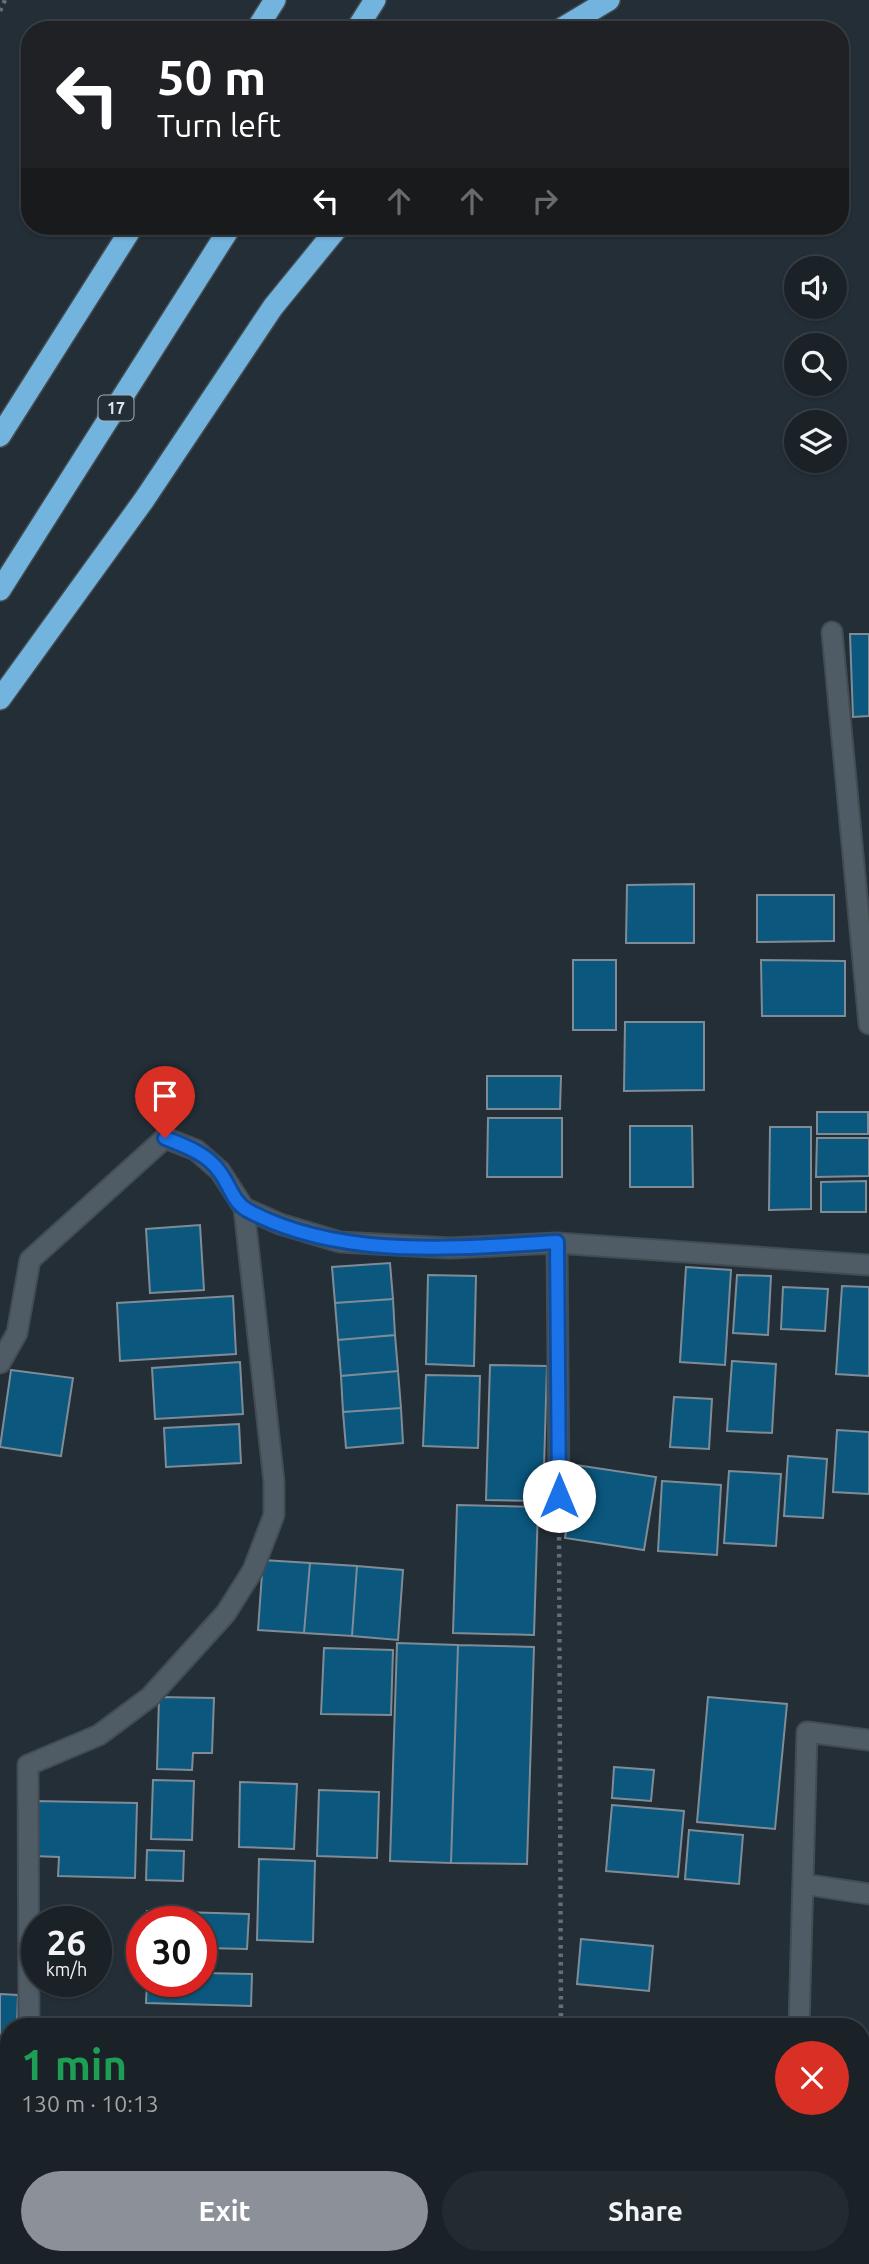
<!DOCTYPE html>
<html lang="en">
<head>
<meta charset="utf-8">
<style>
  :root { --surface:#1a2228; --page:#232a30; --text:#f1f3f6; --muted:#9fa4a8; --line:#383f45; --accent:#8c9099 }
  body { margin:0; font-family:Ubuntu,sans-serif; background:var(--page); color:var(--text); height:100vh; display:flex; flex-direction:column; font-size:26px; white-space:nowrap }
  * { box-sizing:border-box; margin:0 }
  p { font-size:23px; color:var(--muted) }
  .icon { flex:none; width:38px; height:38px; fill:none; stroke:currentColor; stroke-width:2; stroke-linecap:round; stroke-linejoin:round }
  .map { position:relative; flex:1; overflow:hidden }
  .details { position:absolute; left:0px; top:2018px; width:870px; height:247px; display:flex; flex-direction:column; background:var(--surface); border-radius:28px 28px 0 0; box-shadow:0 2px 5px #0004,0 0 0 2px var(--line) }
  .details>* { flex:none }
  .guide { position:absolute; left:21px; top:21px; width:828px; height:214px; border-radius:28px; box-shadow:0 2px 5px #0004,0 0 0 2px var(--line); background:#202124; color:#fff; overflow:hidden }
  .fabs { position:absolute; left:784px; top:256px; display:grid; gap:14px }
  .fabs a { display:grid; place-items:center; width:63px; height:63px; border-radius:50%; background:var(--surface); box-shadow:0 2px 5px #0004,0 0 0 2px var(--line); font-size:35px }
  .speed { position:absolute; left:21px; top:1906px; display:flex; gap:14px; font-size:35px; font-weight:700; text-align:center }
  .speed>* { display:grid; place-content:center; width:91px; height:91px; border-radius:50%; background:var(--surface); box-shadow:0 2px 5px #0004,0 0 0 2px var(--line); line-height:1 }
  .speed small { font-size:18px; font-weight:400 }
  .speed .limit { border:10px solid #d22; background:#fff; color:#111 }
  .pin { position:absolute; display:grid; place-items:center; width:60px; height:60px; color:#fff; margin:-72px -30px; border-radius:50% 50% 50% 0; rotate:-45deg; box-shadow:0 0 7px #0007 }
  .pin .icon { rotate:45deg }
  .me { position:absolute; width:77px; margin:-38px; rotate:0deg; stroke-linejoin:round; filter:drop-shadow(0 0 5px #0008) }
  .turn { display:flex; align-items:center; gap:24px; height:147px; padding:0 21px; font-size:32px }
  .turn .icon { width:91px; height:91px; stroke-width:2.5 }
  .turn b { display:block; font-size:49px; line-height:60px }
  .lanes { display:flex; align-items:center; height:66px; padding:0 21px; background:#0003; justify-content:center; gap:35px; direction:ltr }
  .lanes .off { opacity:.35 }
  .round { display:grid; place-items:center; flex:none; width:74px; height:74px; border-radius:37px; background:var(--page) }
  .headline { display:flex; align-items:center; justify-content:space-between; height:119px; padding:0 21px }
  h1 { font-size:42px; font-weight:700; line-height:52px; color:#1e9e55 }
  .action { display:flex; gap:14px; margin-top:auto; padding:14px 21px }
  .action a { flex:1; height:80px; border-radius:42px; background:var(--accent); color:#fff; font-size:28px; font-weight:700; line-height:80px; text-align:center }
  .action a+a { background:var(--page); color:var(--text) }
  .map>svg:first-child { display:block }
  .building { fill:#0b577e; stroke:#7f8c96; stroke-width:2 }
  .lines { fill:none; stroke-linecap:round; stroke-linejoin:round }
  .minor-casing { stroke:#434c52; stroke-width:23 }
  .motorway-casing { stroke:#434c52; stroke-width:24 }
  .path { stroke:#646e75; stroke-width:4.5; stroke-dasharray:3.5 5; stroke-linecap:butt }
  .minor { stroke:#505c65; stroke-width:19 }
  .motorway { stroke:#73b4df; stroke-width:21 }
  .route-casing { stroke:#114b97; stroke-width:18 }
  .route { stroke:#1a73e8; stroke-width:12 }
  .labels { text-anchor:middle; stroke-width:6; stroke-linejoin:round; paint-order:stroke }
  .shield { fill:#232e36; stroke:#a6aeb4; stroke-width:2 }
  .shield-label { font-size:16px; font-weight:bold; fill:#dee5ea }
</style>
</head>
<body>
<div class="map">
<svg width="869" height="2264" viewBox="0 0 869 2264">
  <rect width="100%" height="100%" fill="#232e36"/>
  <!-- building -->
  <path class="building" d="M850,634h19v82l-16,1z
    M694,884v59h-68l1,-58z
    M757,895h77v46l-77,1z
    M573,960h43v70h-43z
    M761,960l84,1v55h-83z
    M625,1022h79v68l-80,1z
    M487,1076h74l-1,33h-73z
    M817,1112h51v22h-51z
    M488,1118h74v59h-75z
    M630,1126h62l1,61h-63z
    M770,1127h41v82l-42,1z
    M817,1138h52v38l-53,1z
    M866,1181v31h-45v-30z
    M200,1225l4,65 -54,3 -4,-64z
    M390,1263l3,36 -58,4 -3,-36z
    M686,1267l45,3 -6,95 -45,-3z
    M428,1275l48,1 -2,90 -48,-2z
    M737,1275l34,1 -3,59 -35,-2z
    M842,1286l27,1v89l-33,-2z
    M783,1287l45,2 -3,42 -44,-2z
    M233,1296l3,58 -116,7 -3,-58z
    M393,1299l2,36 -57,5 -3,-37z
    M395,1335l3,36 -57,5 -3,-36z
    M732,1361l44,3 -4,69 -45,-2z
    M240,1362l3,52 -88,5 -3,-51z
    M490,1365l57,1 -4,135 -57,-1z
    M11,1370l62,8 -12,78 -61,-9z
    M398,1371l3,37 -58,4 -2,-36z
    M426,1375l54,1 -2,72 -55,-2z
    M674,1397l38,2 -3,50 -39,-2z
    M401,1408l2,35 -57,5 -3,-36z
    M239,1424l2,39 -75,4 -2,-39z
    M837,1430l32,2v62l-36,-2z
    M788,1456l39,3 -4,59 -39,-2z
    M576,1465l80,12 -12,73 -79,-12z
    M729,1471l52,3 -5,72 -52,-3z
    M662,1481l59,4 -4,70 -59,-4z
    M457,1505l81,2 -4,128 -81,-2z
    M263,1560l47,3 -6,70 -46,-3z
    M310,1563l47,3 -5,70 -48,-3z
    M357,1566l46,4 -5,70 -46,-4z
    M397,1643l61,2 -7,218 -61,-2z
    M458,1645l76,2 -7,217 -76,-1z
    M324,1648l69,2 -2,65 -70,-1z
    M159,1697l55,1 -2,55h-19l-1,17 -35,-1z
    M708,1697l79,7 -12,125 -78,-7z
    M614,1767l40,3 -3,31 -39,-3z
    M153,1780l41,1 -2,59 -41,-1z
    M240,1782l57,2 -3,65 -55,-2z
    M319,1790l60,2 -2,66 -60,-2z
    M34,1801l103,2 -2,75 -77,-2 1,-19 -26,-1z
    M612,1805l72,6 -6,66 -72,-6z
    M689,1830l54,5 -4,49 -54,-5z
    M147,1850l37,1 -1,30 -37,-1z
    M259,1859l56,2 -2,81 -56,-2z
    M147,1911l102,3 -2,35 -42,-1 -1,25 48,1 -1,32 -105,-3 1,-22h54v-59h-54z
    M581,1939l72,7 -4,45 -72,-7z
    M0,1994l18,1 -1,31h-8v11l-9,-1z
    M0,2065h2l-2,66z
    M58,2256h56v8h-56z
    M137,2256h46v8h-46z
    M192,2256l50,1 -1,7h-49z
    M320,2256l54,1 -1,7h-53z
    M387,2256h48v8h-48z
    M658,2256h51l-2,8h-51z
    M727,2256h51l-2,8h-51z
    M444,2261l50,1v2h-50z"/>
  <g class="lines">
    <defs>
      <path id="minor" d="M832,632l37,392
        M557,1243l2,253
        M0,1363l17,-30 13,-73 135,-122 31,12 24,21 24,37 36,16 60,18 110,6 107,-5 312,22
        M803,1884l66,10
        M29,2026l-1,-261 71,-30 51,-38 76,-84 27,-43 21,-55v-33l-30,-274
        M799,2026l8,-294 62,8
        M861,2043l8,1
        M861,2194l8,1
        M31,2256v8"/>
      <path id="motorway" d="M256,30l19,-30
        M356,30l19,-30
        M559,30l50,-30
        M0,436l133,-210
        M0,590l231,-364
        M0,699l144,-199 129,-193 66,-81"/>
    </defs>
    <!-- minor casing -->
    <use href="#minor" class="minor-casing"/>
    <!-- motorway casing -->
    <use href="#motorway" class="motorway-casing"/>
    <!-- path -->
    <path class="path" d="M0,11l5,-11
      M559,1520l2,506"/>
    <!-- minor -->
    <use href="#minor" class="minor"/>
    <!-- motorway -->
    <use href="#motorway" class="motorway"/>
  </g>
  <g class="lines">
    <defs>
      <path id="route" d="M165,1138c20,8 41,15 54,33 10,12 13,30 28,39 93,50 209,38 310,32l2,254"/>
    </defs>
    <!-- route casing -->
    <use href="#route" class="route-casing"/>
    <!-- route -->
    <use href="#route" class="route"/>
  </g>
  <g class="labels">
    <!-- shield labels -->
    <rect class="shield" x="98.5" y="395.5" width="35" height="25" rx="5"/>
    <g class="shield-label">
      <text x="116" y="414">17</text>
    </g>
  </g>
</svg>
<div class="fabs">
<a><svg class="icon" aria-label="sound" viewBox="0 0 24 24"><path d="M4 9h4l5-4v14l-5-4H4zM17 9q2 3 0 6"/></svg></a>
<a><svg class="icon" aria-label="search" viewBox="0 0 24 24"><circle cx="10" cy="10" r="6"/><path d="M15 15l6 6"/></svg></a>
<a><svg class="icon" aria-label="layers" viewBox="0 0 24 24"><path d="M12 4l9 5-9 5-9-5zM3 14l9 5 9-5"/></svg></a>
</div>
<div class="speed"><div>26<small>km/h</small></div><div class="limit">30</div></div>
<div class="pin" style="left:165px;top:1138px;background:#d93025"><svg class="icon" aria-label="arrive" viewBox="0 0 24 24"><path d="M6 21V4h12l-3 4 3 4H6"/></svg></div>
<svg class="me" style="left:559px;top:1496px" viewBox="-20 -20 40 40"><circle r="19" fill="#fff"/><path d="M0-13L10 11 0 6-10 11z" fill="#1a73e8"/></svg>
<div class="guide">
<div class="turn"><svg class="icon" aria-label="left" viewBox="0 0 24 24"><path d="M17 20v-9H6M10 6l-5 5 5 5"/></svg><div><b>50 m</b>Turn left</div></div>
<div class="lanes"><svg class="icon" aria-label="left" viewBox="0 0 24 24"><path d="M17 20v-9H6M10 6l-5 5 5 5"/></svg><svg class="icon off" aria-label="ahead" viewBox="0 0 24 24"><path d="M12 20V5M6 11l6-6 6 6"/></svg><svg class="icon off" aria-label="ahead" viewBox="0 0 24 24"><path d="M12 20V5M6 11l6-6 6 6"/></svg><svg class="icon off" aria-label="right" viewBox="0 0 24 24"><path d="M7 20v-9h11M14 6l5 5-5 5"/></svg></div>
</div>
<section class="details">
<div class="headline"><div><h1>1 min</h1><p>130 m · 10:13</p></div><a class="round" style="background:#d93025;color:#fff"><svg class="icon" aria-label="close" viewBox="0 0 24 24"><path d="M6 6l12 12M18 6L6 18"/></svg></a></div>
<div class="action"><a>Exit</a><a>Share</a></div>
</section>
</div>
</body>
</html>
